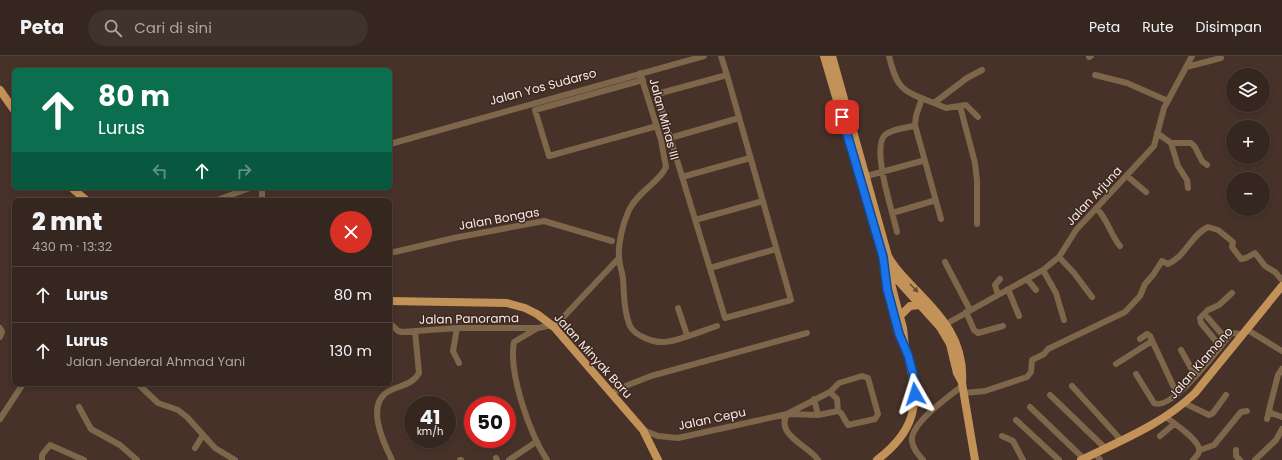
<!DOCTYPE html>
<html lang="id">
<head>
<meta charset="utf-8">
<style>
  :root { --surface:#35261f; --page:#40322c; --text:#f1f3f6; --muted:#aaa5a4; --line:#4f433d }
  body { margin:0; font-family:Poppins,sans-serif; background:var(--page); color:var(--text); height:100vh; display:flex; flex-direction:column; font-size:15px; white-space:nowrap }
  * { box-sizing:border-box; margin:0 }
  p { font-size:13px; color:var(--muted) }
  .icon { flex:none; width:22px; height:22px; fill:none; stroke:currentColor; stroke-width:2; stroke-linecap:round; stroke-linejoin:round }
  .map { position:relative; flex:1; overflow:hidden }
  .drawer { position:absolute; left:12px; top:142px; width:380px; height:188px; display:flex; flex-direction:column; background:var(--surface); border-radius:6px; box-shadow:0 2px 6px #0003,0 0 0 1px var(--line) }
  .drawer>* { flex:none }
  .hud { position:absolute; left:12px; top:12px; width:380px; height:122px; border-radius:6px; box-shadow:0 2px 6px #0003,0 0 0 1px var(--line); background:#0b6e4f; color:#fff; overflow:hidden }
  .tools { position:absolute; left:1226px; top:12px; display:grid; gap:8px }
  .tools a { display:grid; place-items:center; width:44px; height:44px; border-radius:50%; background:var(--surface); box-shadow:0 2px 6px #0003,0 0 0 1px var(--line); font-size:20px }
  .speed { position:absolute; left:404px; top:340px; display:flex; gap:8px; font-size:20px; font-weight:700; text-align:center }
  .speed>* { display:grid; place-content:center; width:52px; height:52px; border-radius:50%; background:var(--surface); box-shadow:0 2px 6px #0003,0 0 0 1px var(--line); line-height:1 }
  .speed small { font-size:10px; font-weight:400 }
  .speed .limit { border:6px solid #d22; background:#fff; color:#111 }
  .pin { position:absolute; display:grid; place-items:center; width:34px; height:34px; color:#fff; margin:-17px; border-radius:8px; box-shadow:0 2px 6px #0006 }
  .me { position:absolute; width:44px; margin:-22px; rotate:354deg; stroke-linejoin:round; filter:drop-shadow(0 0 3px #0008) }
  .turn { display:flex; align-items:center; gap:14px; height:84px; padding:0 20px; font-size:18px }
  .turn .icon { width:52px; height:52px; stroke-width:2.5 }
  .turn b { display:block; font-size:28px; line-height:34px }
  .lanes { display:flex; align-items:center; height:38px; padding:0 20px; background:#0003; justify-content:center; gap:20px; direction:ltr }
  .lanes .off { opacity:.35 }
  .round { display:grid; place-items:center; flex:none; width:42px; height:42px; border-radius:21px; background:var(--page) }
  .summary { display:flex; align-items:center; justify-content:space-between; height:68px; padding:0 20px }
  h1 { font-size:24px; font-weight:800; line-height:30px }
  ul { padding:0; list-style:none }
  li { display:flex; align-items:center; gap:12px; height:56px; padding:0 20px; border-top:1px solid var(--line) }
  li div { flex:1 }
  li b { display:block; font-size:15px }
  li em { font-style:normal }
  header { display:flex; align-items:center; gap:24px; box-sizing:border-box; height:56px; padding:0 20px; background:var(--surface); border-bottom:1px solid var(--line) }
  header strong { font-size:19px }
  nav { display:flex; gap:22px; margin-inline-start:auto; font-size:14px }
  .search { width:280px; height:36px; background:var(--page); display:flex; align-items:center; gap:10px; box-sizing:border-box; padding:0 14px; border-radius:22px; color:var(--muted); font-size:15px }
  .map>svg:first-child { display:block }
  .lines { fill:none; stroke-linecap:round; stroke-linejoin:round }
  .minor { stroke:#7e664b; stroke-width:6 }
  .major { stroke:#c39258; stroke-width:8 }
  .oneway { fill:#6b4d34 }
  .route-casing { stroke:#114b97; stroke-width:10 }
  .route { stroke:#1a73e8; stroke-width:7 }
  .labels { text-anchor:middle; stroke-width:3; stroke-linejoin:round; paint-order:stroke }
  .street-label { font-size:12px; fill:#f7eae4; stroke:#3c2820 }
</style>
</head>
<body>
<header>
<strong>Peta</strong>
<div class="search"><svg class="icon" aria-label="search" viewBox="0 0 24 24"><circle cx="10" cy="10" r="6"/><path d="M15 15l6 6"/></svg>Cari di sini</div>
<nav><a>Peta</a><a>Rute</a><a>Disimpan</a></nav>
</header>
<div class="map">
<svg width="1282" height="404" viewBox="0 0 1282 404">
  <rect width="100%" height="100%" fill="#473229"/>
  <g class="lines">
    <!-- minor -->
    <path class="minor" d="M721,0l6,19 64,225 -66,18 -68,-224 70,-19
      M889,0c8,33 13,35 45,47l33,-25 15,-8
      M1089,1l2,-1
      M1186,11l35,-9
      M640,17l21,67 5,27c-7,16 -27,23 -37,43 -6,13 -11,33 -10,47 0,7 3,14 4,21 1,16 1,34 7,48 5,10 24,17 35,16 17,-2 36,-11 52,-16
      M1095,19l32,8 41,18
      M643,24l-108,30 14,46 108,-30
      M922,42l-6,18 -1,9 26,94
      M934,47l12,5 20,-3 12,12
      M960,50l15,57 2,18v43
      M1157,77l14,10h20l4,4 7,14 5,4
      M670,82l69,-20
      M1171,87l7,23 9,14 1,8
      M390,88l314,-88
      M1127,120l19,16
      M682,121l68,-19
      M863,121l59,-16
      M262,132v12
      M217,144l33,-12
      M1096,152c12,11 14,26 24,38
      M892,157l41,-12
      M695,164l68,-19
      M897,176c-4,-19 -25,-81 -13,-96 5,-6 20,-8 29,-10
      M390,197l64,-15 90,-17 68,20
      M1059,201l15,16 18,24
      M945,206l25,48
      M710,212l66,-19
      M1043,214l13,23 8,27
      M1027,223l9,11
      M1008,233l11,27
      M998,239l-3,-10 5,-6
      M678,252l9,27
      M966,256l8,18 4,3 25,-7
      M1208,262l18,21
      M390,267l8,8 4,1 55,-4h81l14,-3
      M946,268l97,-54 16,-13 17,-27 78,-84 10,-38 28,-52
      M554,271l65,-69
      M0,272l2,4 -2,5
      M457,272l-4,23 6,12
      M536,273l-22,13c-6,31 16,92 33,118
      M1246,273l36,22
      M1140,283l7,-5 3,2 27,58
      M1220,290l-19,-23 -1,-5 8,-8 11,-5 13,-12
      M1181,294l14,25
      M1116,308l36,-23
      M1282,313l-4,6 -9,35 2,3 11,4
      M1136,318l18,29c18,9 66,-56 77,-70l11,1
      M138,328l20,19 20,7 9,7 28,31 20,12
      M158,328h16
      M1072,330l49,54
      M830,336l7,7 1,12
      M612,337l16,-8 23,-9 156,-43
      M964,337l21,-2 42,-14 4,-5 1,-12 12,-6 4,-5 77,-37 15,-16 5,-12 8,-9 9,-14 6,3c18,-8 23,-29 40,-37l10,3 15,12 -1,5 9,12 5,-1 9,-5 10,13 10,6 7,8
      M1050,339l55,53
      M814,343l4,16
      M1184,347l25,12 4,-2 13,-18
      M79,351l12,22 29,16 17,15
      M1030,351l54,52
      M787,358c-12,21 22,32 31,46
      M1166,361c7,6 36,24 33,35 -1,3 -4,6 -6,8
      M0,363l23,-35
      M1267,363l2,-8
      M1016,364l43,40
      M643,374l15,6 20,2 109,-24 43,-22 9,-9 23,-7 6,2 10,36 -3,5 -27,6 -7,-12 -3,-2 -20,4 -31,-1
      M1002,380l11,5 10,19
      M1160,380l14,-12
      M195,392l8,-13
      M1200,394l14,-5 27,-33 6,-1
      M1236,394v6l4,4
      M1095,397l5,7
      M496,402l1,2
      M42,404v-5l8,-10 34,15
      M392,404c-9,-18 -28,-58 -1,-70 11,-5 22,-6 28,-17l-4,-42
      M460,404h1
      M509,404l27,-18
      M923,404c-5,-6 -10,-11 -11,-19 -2,-18 38,-45 51,-56
      M1255,404l21,-20 6,-11"/>
    <!-- major -->
    <path class="major" d="M824,0l47,160
      M832,0l56,200c6,12 16,21 25,31 28,29 52,53 49,96l13,77
      M0,34l14,20
      M72,132l14,12
      M884,203l10,17 46,51 10,17 7,29 5,9
      M390,245l117,2 18,5 12,6 17,13 89,103 15,30
      M900,260l10,-10 10,-1
      M877,404c45,-34 42,-64 28,-114 -1,-6 -1,-12 -2,-18 -5,-19 -11,-37 -14,-56
      M1081,404c39,-19 82,-36 114,-67l87,-107"/>
  </g>
  <!-- one-way arrows -->
  <defs><path id="oneway-solid" d="M-6-.8H1V-3.2L6.5 0L1 3.2V.8H-6Z"/></defs>
  <use class="oneway" href="#oneway-solid" transform="translate(914 232) rotate(46)"/>
  <g class="lines">
    <defs>
      <path id="route" d="M842,61l41,140 4,32 12,45 9,21 5,19 2,20"/>
    </defs>
    <!-- route casing -->
    <use href="#route" class="route-casing"/>
    <!-- route -->
    <use href="#route" class="route"/>
  </g>
  <g class="labels">
    <!-- street labels -->
    <g class="street-label">
      <text transform="translate(543 31) rotate(-15)" y="4">Jalan Yos Sudarso</text>
      <text transform="translate(664 63) rotate(75)" y="4">Jalan Minas III</text>
      <text transform="translate(1094 140) rotate(-47)" y="4">Jalan Arjuna</text>
      <text transform="translate(499 163) rotate(-10)" y="4">Jalan Bongas</text>
      <text transform="translate(469 263) rotate(-1)" y="4">Jalan Panorama</text>
      <text transform="translate(593 300) rotate(48)" y="4">Jalan Minyak Baru</text>
      <text transform="translate(1201 307) rotate(-49)" y="4">Jalan Klamono</text>
      <text transform="translate(712 363) rotate(-12)" y="4">Jalan Cepu</text>
    </g>
  </g>
</svg>
<div class="tools">
<a><svg class="icon" aria-label="layers" viewBox="0 0 24 24"><path d="M12 4l9 5-9 5-9-5zM3 14l9 5 9-5"/></svg></a>
<a>+</a>
<a>−</a>
</div>
<div class="speed"><div>41<small>km/h</small></div><div class="limit">50</div></div>
<div class="pin" style="left:842px;top:61px;background:#d93025"><svg class="icon" aria-label="arrive" viewBox="0 0 24 24"><path d="M6 21V4h12l-3 4 3 4H6"/></svg></div>
<svg class="me" style="left:915px;top:338px" viewBox="-20 -20 40 40"><path d="M0-17L14 15 0 8-14 15z" fill="#1a73e8" stroke="#fff" stroke-width="4"/></svg>
<div class="hud">
<div class="turn"><svg class="icon" aria-label="ahead" viewBox="0 0 24 24"><path d="M12 20V5M6 11l6-6 6 6"/></svg><div><b>80 m</b>Lurus</div></div>
<div class="lanes"><svg class="icon off" aria-label="left" viewBox="0 0 24 24"><path d="M17 20v-9H6M10 6l-5 5 5 5"/></svg><svg class="icon" aria-label="ahead" viewBox="0 0 24 24"><path d="M12 20V5M6 11l6-6 6 6"/></svg><svg class="icon off" aria-label="right" viewBox="0 0 24 24"><path d="M7 20v-9h11M14 6l5 5-5 5"/></svg></div>
</div>
<section class="drawer">
<div class="summary"><div><h1>2 mnt</h1><p>430 m · 13:32</p></div><a class="round" style="background:#d93025;color:#fff"><svg class="icon" aria-label="close" viewBox="0 0 24 24"><path d="M6 6l12 12M18 6L6 18"/></svg></a></div>
<ul>
<li><svg class="icon" aria-label="ahead" viewBox="0 0 24 24"><path d="M12 20V5M6 11l6-6 6 6"/></svg><div><b>Lurus</b></div><em>80 m</em></li>
<li><svg class="icon" aria-label="ahead" viewBox="0 0 24 24"><path d="M12 20V5M6 11l6-6 6 6"/></svg><div><b>Lurus</b><p>Jalan Jenderal Ahmad Yani</p></div><em>130 m</em></li>
</ul>
</section>
</div>
</body>
</html>
